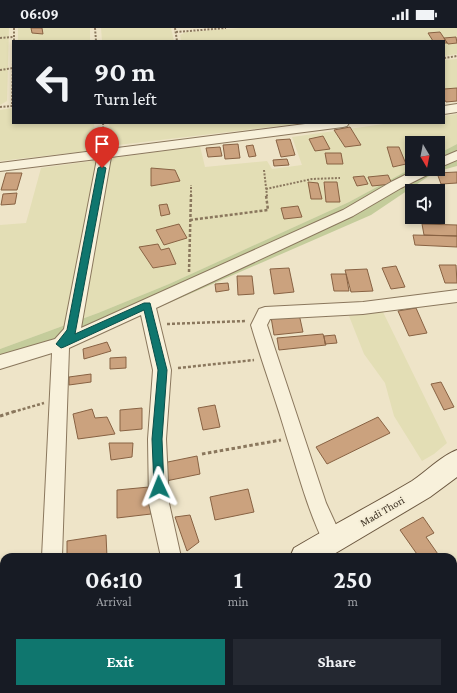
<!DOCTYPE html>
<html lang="en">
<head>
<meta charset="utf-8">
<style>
  :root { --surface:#171b24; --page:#242831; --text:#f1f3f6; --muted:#9ea1a6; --accent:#0f766e }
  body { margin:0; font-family:"Crimson Pro",serif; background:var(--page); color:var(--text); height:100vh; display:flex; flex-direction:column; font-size:15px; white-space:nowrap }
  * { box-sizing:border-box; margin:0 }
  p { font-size:13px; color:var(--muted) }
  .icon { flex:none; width:22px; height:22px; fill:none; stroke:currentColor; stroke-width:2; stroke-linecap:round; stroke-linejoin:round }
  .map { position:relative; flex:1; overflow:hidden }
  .sheet { position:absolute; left:0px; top:525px; width:457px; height:140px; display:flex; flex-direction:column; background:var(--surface); border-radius:12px 12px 0 0; box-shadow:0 2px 6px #0003 }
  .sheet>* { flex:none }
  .banner { position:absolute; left:12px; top:12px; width:433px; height:84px; border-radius:0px; box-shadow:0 2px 6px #0003; background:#171b24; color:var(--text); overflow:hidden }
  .needle { width:26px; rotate:170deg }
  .controls { position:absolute; left:405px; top:108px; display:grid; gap:8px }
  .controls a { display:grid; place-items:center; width:40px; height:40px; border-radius:0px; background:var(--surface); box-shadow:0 2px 6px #0003; font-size:20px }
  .pin { position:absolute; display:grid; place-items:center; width:34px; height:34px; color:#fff; margin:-41px -17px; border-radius:50% 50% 50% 0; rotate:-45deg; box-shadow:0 0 4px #0007 }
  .pin .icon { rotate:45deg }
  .me { position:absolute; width:44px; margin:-22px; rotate:358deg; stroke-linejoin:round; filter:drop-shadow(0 0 3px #0008) }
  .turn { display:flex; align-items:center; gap:14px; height:84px; padding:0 16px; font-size:18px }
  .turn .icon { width:52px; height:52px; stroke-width:2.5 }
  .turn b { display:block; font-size:28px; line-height:34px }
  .eta { display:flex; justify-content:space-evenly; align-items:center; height:68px; text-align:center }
  .eta b { font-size:24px; font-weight:700; line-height:28px }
  .button { display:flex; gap:8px; margin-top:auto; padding:8px 16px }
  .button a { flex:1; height:46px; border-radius:0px; background:var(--accent); color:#fff; font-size:16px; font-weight:700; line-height:46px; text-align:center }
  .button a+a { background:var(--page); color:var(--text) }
  .status { display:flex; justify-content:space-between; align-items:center; height:28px; padding:0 20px; background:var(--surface); direction:ltr }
  .status svg { height:11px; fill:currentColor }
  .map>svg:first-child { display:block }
  .farmland { fill:#e3deb5 }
  .green { fill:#c4cc9b }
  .building { fill:#cba27e; stroke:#886243 }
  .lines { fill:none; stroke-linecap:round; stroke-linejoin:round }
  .service-casing { stroke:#8a775d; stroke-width:2 }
  .minor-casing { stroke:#8a775d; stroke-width:2 }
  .secondary-casing { stroke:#6c5840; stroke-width:2 }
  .path-far2 { stroke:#8a775d; stroke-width:2; stroke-dasharray:2 1.5; stroke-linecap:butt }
  .path-far1 { stroke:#8a775d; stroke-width:2.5; stroke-dasharray:3 2; stroke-linecap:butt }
  .path { stroke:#8a775d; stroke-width:3; stroke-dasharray:3.5 2.5; stroke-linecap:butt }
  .service { fill:#f8f1db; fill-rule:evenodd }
  .minor { fill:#f8f1db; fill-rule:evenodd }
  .secondary { fill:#f8f1db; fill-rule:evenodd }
  .route { fill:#0f766e; stroke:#0a4d48 }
  .labels { text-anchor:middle; stroke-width:4; stroke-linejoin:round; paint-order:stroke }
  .street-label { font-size:11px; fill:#3a2e20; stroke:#f5eed7 }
</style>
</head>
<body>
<div class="status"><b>06:09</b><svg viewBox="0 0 49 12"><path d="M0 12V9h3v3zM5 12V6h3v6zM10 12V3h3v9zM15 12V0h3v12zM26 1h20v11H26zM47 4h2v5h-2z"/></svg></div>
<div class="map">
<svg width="457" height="665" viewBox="0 0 457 665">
  <rect width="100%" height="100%" fill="#eee4c8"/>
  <!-- farmland -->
  <path class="farmland" d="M0,0h9l-2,73 -7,4z
    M18,0h72v13h-72z
    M101,0h70l3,13h-72z
    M240,0h217v26l-13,2v-15h-263l-1,-6 6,-3z
    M457,31v37l-13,1v-37z
    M13,80v15h81l2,25 -8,3 -88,10v-51z
    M457,86v30l-19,10v-11h-26v25l-63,34 -180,82 -71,29 -98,36v-124l26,-2 15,-55 159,-22 5,21 62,-6 5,8 30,-4 -10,-28 99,-14h53v-7z
    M109,95h197l-188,22 -6,-1z
    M383,284l64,131 -13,11 -12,7 -28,-45 -9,-33 -21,-29 -15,-38z"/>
  <!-- green -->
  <path class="green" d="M457,116v22l-22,6 -64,43 -303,132 -68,22v-20l98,-36 71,-29 180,-82 63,-34 26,1v-15z"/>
  <!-- building -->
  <path class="building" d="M31,0h11l1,6 -11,-1z
    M440,4l4,6 3,5h-3v-2h-11l-5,-8z
    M456,9l1,6 -9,1 -4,-6z
    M457,60v13l-11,1 -2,-3v-10z
    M350,99l11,18 -16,2 -11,-17z
    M323,108l7,13 -15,2 -6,-12z
    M290,111l5,16 -14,2 -5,-17z
    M238,116l2,14 -15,1 -2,-14z
    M253,117l3,11 -7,1 -3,-11z
    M220,119l2,9 -14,1 -2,-9z
    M387,119h12l7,17 -13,3z
    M325,125h16l2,11h-16z
    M287,131l2,6 -15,1 -1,-6z
    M151,140l24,2 5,11 -29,5z
    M457,144v11l-16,1 -4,-11z
    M6,145h16l-5,17h-16z
    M388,147l4,9 -20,2 -4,-9z
    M364,148l4,8 -11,2 -4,-9z
    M308,154l10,1 4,16h-11z
    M324,154h13l3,20h-14z
    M17,165l-2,11 -14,1 2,-11z
    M167,176l3,10 -9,2 -2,-11z
    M298,178l4,11 -18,2 -3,-11z
    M179,196l8,14 -23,7 -8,-15z
    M422,196l35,1v11l-33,-1z
    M413,207l44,1v11l-42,-2z
    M158,216l3,6 8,-2 7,16 -23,4 -14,-21z
    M439,237h17l1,18h-12z
    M396,238l9,21 -14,2 -9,-21z
    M289,240l5,24 -20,2 -4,-25z
    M367,241l6,22 -22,1 -6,-22z
    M331,246h15l3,17h-15z
    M237,248h15l2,18 -16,1z
    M228,255l1,7 -13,2 -1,-8z
    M416,280l11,25 -18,3 -11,-25z
    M299,286l4,18 -29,3 -3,-18z
    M323,306l3,11 -47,5 -2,-12z
    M335,307l2,8 -12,1 -1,-8z
    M107,314l4,9 -27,8 -1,-10z
    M126,329v11l-16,1v-11z
    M91,346v8l-22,3v-8z
    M441,354l13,25 -10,3 -13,-26z
    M215,377l5,22 -17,3 -5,-22z
    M142,380v21l-22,2v-21z
    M92,381l3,9 12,-1 8,17 -37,5 -5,-25z
    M378,389l12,16 -63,31 -11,-17z
    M109,415h24l-1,14 -21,3z
    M197,428l3,18 -34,7 -3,-18z
    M149,459l2,27 -34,4v-28z
    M248,461l6,23 -39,8 -5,-23z
    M190,487l9,27 -12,9 -12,-34z
    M423,489l11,16 -8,4 14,20h-21l-19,-27z
    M106,507l1,22h-40v-16z
    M457,566v30l-4,-6v-21z
    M4,625v17l-4,2v-18z
    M328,661h13l2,4h-20z"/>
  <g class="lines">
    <defs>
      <path id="service" d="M157,661h10l-1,4h-10z"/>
      <path id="minor" d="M457,76v8l-13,2v-8z
        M313,95h36l-2,3 -4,1 -232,30 -30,171 262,-118 48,-28 26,-13h18l-2,3 -32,16 -48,28 -197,92 15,62 -5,69 3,64 12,54h-20l-12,-54 -1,-64 5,-69 -12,-55 -72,33 -7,209h-20l10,-204 -52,16v-14l55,-16 9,-10 33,-170 -97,12v-8z
        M457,123v9l-19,8v-9z
        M457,262v12l-94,12 -93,5 -3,6 59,178 17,37 -3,7 -7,3 -7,-3c-18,-35 -27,-72 -39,-109 -11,-38 -25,-75 -36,-113l8,-16 6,-2 98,-5z
        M42,661h24v4h-24z"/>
      <path id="secondary" d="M457,422v27l-27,20 -101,60h-39l4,-9c39,-23 79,-44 118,-67 14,-9 30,-26 45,-31z
        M55,661h35l-2,4h-35z"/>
    </defs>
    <!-- service casing -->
    <use href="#service" class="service-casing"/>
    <!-- minor casing -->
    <use href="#minor" class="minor-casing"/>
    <!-- secondary casing -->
    <use href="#secondary" class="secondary-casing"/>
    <!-- path-far2 -->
    <path class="path-far2" d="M14,0v13
      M95,0l1,13
      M175,0l2,13
      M176,4l50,-4
      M0,10l14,-1
      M444,30l13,-2
      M0,42l13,-2
      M0,79l12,-1 1,-46
      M103,95l1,20
      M264,142l3,26
      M266,161l46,-10 28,-1
      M191,168v-11"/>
    <!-- path-far1 -->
    <path class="path-far1" d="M190,192l78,-10 -2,-15
      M189,244l2,-77
      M167,296l79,-3
      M178,340l76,-8
      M13,384l31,-9"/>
    <!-- path -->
    <path class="path" d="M0,388l16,-5
      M202,426l79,-14"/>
    <!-- service -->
    <use href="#service" class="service"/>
    <!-- minor -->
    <use href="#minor" class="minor"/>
    <!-- secondary -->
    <use href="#secondary" class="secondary"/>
  </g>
  <!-- route -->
  <path class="route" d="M102,138l4,2 -31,166 69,-31h6l17,67 -5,69 2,48 -2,3 -3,2 -4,-2 -1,-3 -2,-48 6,-69 -14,-60 -80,37 -3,1 -5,-4 11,-14 31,-162z"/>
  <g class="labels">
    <!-- street labels -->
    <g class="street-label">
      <text transform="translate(382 483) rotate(-30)" y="4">Madi Thori</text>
    </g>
  </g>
</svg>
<div class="controls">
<a><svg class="needle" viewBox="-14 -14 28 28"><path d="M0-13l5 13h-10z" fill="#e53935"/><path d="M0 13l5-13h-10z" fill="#9ea1a6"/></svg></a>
<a><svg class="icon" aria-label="sound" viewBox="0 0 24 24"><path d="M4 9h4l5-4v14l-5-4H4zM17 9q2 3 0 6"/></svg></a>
</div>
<div class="pin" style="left:102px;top:140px;background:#d93025"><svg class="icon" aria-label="arrive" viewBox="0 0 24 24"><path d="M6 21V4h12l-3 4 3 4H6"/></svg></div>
<svg class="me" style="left:159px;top:459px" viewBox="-20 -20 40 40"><path d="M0-17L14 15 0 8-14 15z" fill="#0f766e" stroke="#fff" stroke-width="4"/></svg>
<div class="banner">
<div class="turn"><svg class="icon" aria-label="left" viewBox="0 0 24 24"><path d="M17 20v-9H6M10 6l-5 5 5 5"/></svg><div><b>90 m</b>Turn left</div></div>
</div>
<section class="sheet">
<div class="eta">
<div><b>06:10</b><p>Arrival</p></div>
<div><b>1</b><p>min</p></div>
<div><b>250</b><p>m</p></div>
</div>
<div class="button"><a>Exit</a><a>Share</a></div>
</section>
</div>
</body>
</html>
